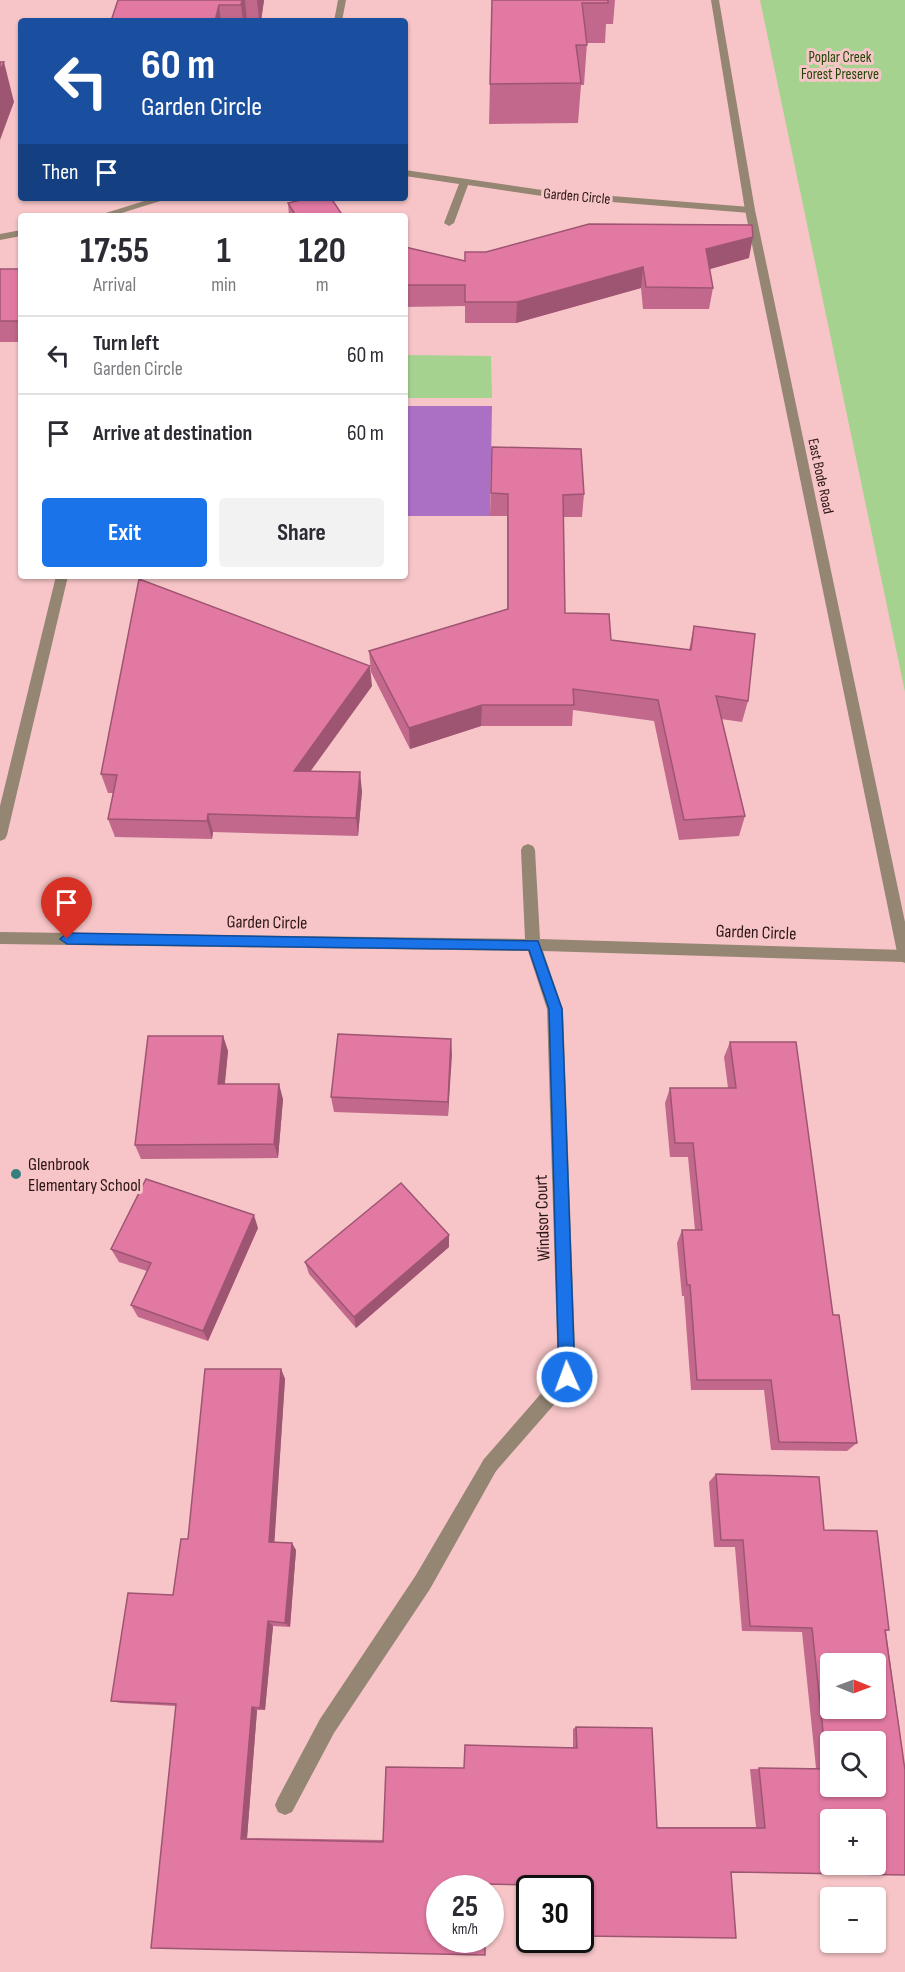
<!DOCTYPE html>
<html lang="en">
<head>
<meta charset="utf-8">
<style>
  :root { --surface:#fff; --page:#f2f2f3; --text:#2b2b33; --muted:#7c7c81; --line:#e1e1e2; --accent:#1a73e8 }
  body { margin:0; font-family:"Sofia Sans Condensed",sans-serif; background:var(--page); color:var(--text); height:100vh; display:flex; flex-direction:column; font-size:22px; white-space:nowrap }
  * { box-sizing:border-box; margin:0 }
  p { font-size:20px; color:var(--muted) }
  .icon { flex:none; width:33px; height:33px; fill:none; stroke:currentColor; stroke-width:2; stroke-linecap:round; stroke-linejoin:round }
  .map { position:relative; flex:1; overflow:hidden }
  .details { position:absolute; left:18px; top:213px; width:390px; height:366px; display:flex; flex-direction:column; background:var(--surface); border-radius:6px; box-shadow:0 2px 4px #0004 }
  .details>* { flex:none }
  .top-card { position:absolute; left:18px; top:18px; width:390px; height:183px; border-radius:6px; box-shadow:0 2px 4px #0004; background:#1a4fa0; color:#fff; overflow:hidden }
  .needle { width:39px; rotate:91deg }
  .buttons { position:absolute; left:820px; top:1653px; display:grid; gap:12px }
  .buttons a { display:grid; place-items:center; width:66px; height:66px; border-radius:6px; background:var(--surface); box-shadow:0 2px 4px #0004; font-size:30px }
  .speed { position:absolute; left:426px; top:1875px; display:flex; gap:12px; font-size:30px; font-weight:700; text-align:center }
  .speed>* { display:grid; place-content:center; width:78px; height:78px; border-radius:50%; background:var(--surface); box-shadow:0 2px 4px #0004; line-height:1 }
  .speed small { font-size:15px; font-weight:400 }
  .speed .limit { border:3px solid #111; border-radius:9px; background:#fff; color:#111 }
  .pin { position:absolute; display:grid; place-items:center; width:51px; height:51px; color:#fff; margin:-62px -26px; border-radius:50% 50% 50% 0; rotate:-45deg; box-shadow:0 0 6px #0007 }
  .pin .icon { rotate:45deg }
  .me { position:absolute; width:66px; margin:-33px; rotate:358deg; stroke-linejoin:round; filter:drop-shadow(0 0 4px #0008) }
  .turn { display:flex; align-items:center; gap:21px; height:126px; padding:0 24px; font-size:27px }
  .turn .icon { width:78px; height:78px; stroke-width:2.5 }
  .turn b { display:block; font-size:42px; line-height:51px }
  .then { display:flex; align-items:center; height:57px; padding:0 24px; background:#0003; gap:12px; font-size:22px }
  .eta { display:flex; justify-content:space-evenly; align-items:center; height:102px; text-align:center }
  .eta b { font-size:36px; font-weight:700; line-height:42px }
  .action { display:flex; gap:12px; margin-top:auto; padding:12px 24px }
  .action a { flex:1; height:69px; border-radius:6px; background:var(--accent); color:#fff; font-size:24px; font-weight:700; line-height:69px; text-align:center }
  .action a+a { background:var(--page); color:var(--text) }
  ul { padding:0; list-style:none }
  li { display:flex; align-items:center; gap:18px; height:78px; padding:0 24px; border-top:2px solid var(--line) }
  li div { flex:1 }
  li b { display:block; font-size:22px }
  li em { font-style:normal }
  .map>svg:first-child { display:block }
  .green { fill:#a5d38f }
  .water { fill:#ab6fc3 }
  .lines { fill:none; stroke-linecap:round; stroke-linejoin:round }
  .service { fill:#948673; fill-rule:evenodd }
  .minor { fill:#948673; fill-rule:evenodd }
  .tertiary { fill:#948673; fill-rule:evenodd }
  .wall { fill:#c2688c }
  .shaded-wall { fill:#9e5572 }
  .building { fill:#e279a3; stroke:#9e5572; stroke-width:1.5; fill-rule:evenodd }
  .route { fill:#1a73e8; stroke:#114b97; stroke-width:1.5 }
  .poi-dot { fill:#367f7f; stroke:#f7c5c7; stroke-width:2 }
  .labels { text-anchor:middle; stroke-width:6; stroke-linejoin:round; paint-order:stroke }
  .far-park-label { font-size:15px; fill:#204605; stroke:#f7c5c7 }
  .far-street-label { font-size:15px; fill:#2b1516; stroke:#f7c5c7 }
  .street-label { font-size:18px; fill:#2b1516; stroke:#f7c5c7 }
  .poi-label { font-size:18px; fill:#2b1516; stroke:#f7c5c7; text-anchor:start }
</style>
</head>
<body>
<div class="map">
<svg width="905" height="1972" viewBox="0 0 905 1972">
  <rect width="100%" height="100%" fill="#f7c5c7"/>
  <!-- green -->
  <path class="green" d="M760,0h145v692z
    M405,355l86,1 1,42h-87z"/>
  <!-- water -->
  <path class="water" d="M405,406h87l-2,110h-85z"/>
  <g class="lines">
    <!-- service -->
    <path class="service" d="M490,1456l6,3 3,6 -3,6 -66,118 -96,144 -42,79 -7,3 -7,-3 -3,-7 3,-7 42,-79 96,-144 68,-116z"/>
    <!-- minor -->
    <path class="minor" d="M338,0h8l-4,21h-8z
      M405,170l144,21 201,16 5,3 -5,3 -201,-16 -81,-12 -14,38 -5,3 -5,-3 15,-39 -54,-8z
      M154,198h16l-58,18h-16z
      M21,230v6l-21,4v-6z
      M56,576h12l-61,259 -2,4 -5,2v-35z
      M528,844l5,2 2,4 5,89 365,11v12l-362,-11 20,58 13,368 -3,6 -77,88 -6,3 -6,-3 -3,-6 3,-6 74,-85 -11,-365 -19,-58 -528,-7v-12l525,7 -4,-89 2,-4z"/>
    <!-- tertiary -->
    <path class="tertiary" d="M711,0h8l36,210 150,712v41l-5,-2 -2,-4 -153,-747z"/>
  </g>
  <!-- wall -->
  <path class="wall" d="M118,0h146l-3,21h-150z
    M492,0h123l-2,24h-7l-1,19h-18l-3,42h-3l-3,38 -89,1z
    M288,203l55,13h-54z
    M405,247l60,14 21,-9 263,6 -39,11 3,19 -4,21h-66l-2,-21 -125,35h-51v-17l-60,1z
    M0,269h21v73h-21z
    M492,447l92,47 -2,23h-19l2,96 46,27 78,10 5,-24 54,75 -6,21 -21,-3 24,97 -6,20 -60,4 -25,-119 -81,-11 -1,16h-91l-71,23 -39,-77 -2,-21 138,-42v-93h-17z
    M372,686l-62,85 52,20 -4,45 -145,-4 -1,7 -97,-2 -7,-18 5,-26h-5l-7,-19z
    M223,1036l5,15 -3,33 58,15 -5,59 -137,1 -6,-14z
    M451,1039l-3,77 -114,-4 -3,-15z
    M730,1042l103,273 24,128 -10,8 -76,-1 -7,-60h-73l-7,-94h-2l-5,-53 5,-13h13l-7,-73h-18l-5,-54 5,-15h58l-4,-31z
    M258,1228l-50,113 -70,-24 -7,-12 16,-34 -28,-9 -8,-13z
    M449,1247l-93,81 -47,-54 -4,-12z
    M281,1369l4,10 -11,163 22,8 -6,77 -17,-1 -8,84h-8l-10,128 136,2 81,-72 109,-20v-19l3,-2 81,100h99l-6,-58 66,-1 -14,-136 -60,-1 -7,-84h-21l-5,-65 7,-8 108,56 65,100 -3,1 19,139 -174,102 -148,64 -3,-2v-46h-3v-2l-91,-2 -335,64 25,-242 -55,-3 -10,-2 62,-106 15,-56z"/>
  <!-- shaded-wall -->
  <path class="shaded-wall" d="M242,0h3l2,21h-4l-2,-16z
    M257,0h7l-3,21h-2z
    M219,5l2,16h-6z
    M4,62l10,40 -14,38v-69z
    M753,237l-4,21 -46,13 3,-22z
    M643,267l-2,21 -125,35 1,-21z
    M370,666l2,20 -75,104 -3,-19z
    M482,705l-1,21 -71,23 -1,-21z
    M360,772l2,19 -4,45 -2,-18z
    M208,814l5,18 -1,7 -5,-18z
    M223,1036l5,15 -5,48 -5,-15z
    M451,1039l1,16 -4,61v-14z
    M279,1084l4,15 -5,59 -4,-14z
    M254,1215l4,13 -50,113 -5,-10z
    M449,1235v12l-93,81 -2,-11z
    M281,1369l4,10 -11,170 -5,-7z
    M292,1543l4,7 -6,77 -5,-4z
    M268,1621l5,5 -8,84 -5,-2z
    M252,1707l5,3 -10,128 -6,1z"/>
  <!-- building -->
  <path class="building" d="M118,0h124l-1,5h-22l-4,16h-104z
    M492,0h116v3h-26l5,42h-11l5,38 -91,1z
    M0,62h4l-4,9z
    M310,198h21l12,18h-47l-8,-13z
    M589,224l163,1 1,12 -47,12 7,39 -67,-1 -3,-20 -126,35h-52v-17h-60v-38l60,14v-9h21z
    M0,269h21v52h-21z
    M492,447l89,2 3,45 -21,1 2,118 44,1 2,26 80,10 3,-24 61,8 -7,67 -32,-5 29,120 -61,4 -26,-120 -85,-11 1,16h-92l-73,23 -40,-77 139,-42v-115l-17,-1z
    M139,579l231,87 -76,105 66,1 -4,46 -148,-4 -1,7 -99,-2 9,-44 -16,-1z
    M338,1034l113,5 -3,63 -117,-5z
    M148,1036h75l-5,48h61l-5,60 -139,1z
    M730,1042h66l37,273h6l18,128 -78,-1 -8,-62h-74l-7,-95h-3l-5,-55h20l-9,-87h-18l-5,-55h66z
    M146,1179l108,36 -51,116 -72,-26 20,-42 -40,-14z
    M401,1183l48,52 -95,82 -49,-55z
    M205,1369h76l-12,173 23,1 -7,80 -17,-2 -8,87 -8,-1 -11,132 142,3 3,-75 78,1 1,-23 112,3 -1,-21 76,1 5,100h108l-6,-60 68,1 -15,-141 -62,-2 -7,-86h-22l-5,-66 103,3 5,53 53,1 12,99h-4l20,140v105l-174,-3 5,66 -153,-2 -2,-50 -95,-2v4h-46v52h45v15l-334,-7 25,-244 -65,-3 17,-108 45,2 8,-56h7zM831,1664h45v44h-45zM831,1742h45v44h-45zM831,1820h45v44h-45z"/>
  <!-- route -->
  <path class="route" d="M67,933l471,8 24,68 13,368 -3,6 -5,2 -6,-2 -2,-6 -10,-368 -20,-59 -462,-6 -7,-5z"/>
  <!-- markers -->
  <circle class="poi-dot" cx="16" cy="1174" r="6"/>
  <g class="labels">
    <!-- far-park labels -->
    <g class="far-park-label">
      <text x="840" y="62">Poplar Creek<tspan x="840" dy="17">Forest Preserve</tspan></text>
    </g>
    <!-- far-street labels -->
    <g class="far-street-label">
      <text transform="translate(577 196) rotate(5)" y="5">Garden Circle</text>
      <text transform="translate(821 476) rotate(78)" y="5">East Bode Road</text>
    </g>
    <!-- street labels -->
    <g class="street-label">
      <text transform="translate(267 922) rotate(1)" y="6">Garden Circle</text>
      <text transform="translate(756 932) rotate(2)" y="6">Garden Circle</text>
      <text transform="translate(542 1218) rotate(-92)" y="6">Windsor Court</text>
    </g>
    <!-- poi labels -->
    <g class="poi-label">
      <text x="28" y="1170">Glenbrook<tspan x="28" dy="21">Elementary School</tspan></text>
    </g>
  </g>
</svg>
<div class="buttons">
<a><svg class="needle" viewBox="-14 -14 28 28"><path d="M0-13l5 13h-10z" fill="#e53935"/><path d="M0 13l5-13h-10z" fill="#7c7c81"/></svg></a>
<a><svg class="icon" aria-label="search" viewBox="0 0 24 24"><circle cx="10" cy="10" r="6"/><path d="M15 15l6 6"/></svg></a>
<a>+</a>
<a>−</a>
</div>
<div class="speed"><div>25<small>km/h</small></div><div class="limit">30</div></div>
<div class="pin" style="left:67px;top:939px;background:#d93025"><svg class="icon" aria-label="arrive" viewBox="0 0 24 24"><path d="M6 21V4h12l-3 4 3 4H6"/></svg></div>
<svg class="me" style="left:567px;top:1377px" viewBox="-20 -20 40 40"><circle r="17" fill="#1a73e8" stroke="#fff" stroke-width="3"/><path d="M0-11L8 9 0 5-8 9z" fill="#fff"/></svg>
<div class="top-card">
<div class="turn"><svg class="icon" aria-label="left" viewBox="0 0 24 24"><path d="M17 20v-9H6M10 6l-5 5 5 5"/></svg><div><b>60 m</b>Garden Circle</div></div>
<div class="then">Then<svg class="icon" aria-label="arrive" viewBox="0 0 24 24"><path d="M6 21V4h12l-3 4 3 4H6"/></svg></div>
</div>
<section class="details">
<div class="eta">
<div><b>17:55</b><p>Arrival</p></div>
<div><b>1</b><p>min</p></div>
<div><b>120</b><p>m</p></div>
</div>
<ul>
<li><svg class="icon" aria-label="left" viewBox="0 0 24 24"><path d="M17 20v-9H6M10 6l-5 5 5 5"/></svg><div><b>Turn left</b><p>Garden Circle</p></div><em>60 m</em></li>
<li><svg class="icon" aria-label="arrive" viewBox="0 0 24 24"><path d="M6 21V4h12l-3 4 3 4H6"/></svg><div><b>Arrive at destination</b></div><em>60 m</em></li>
</ul>
<div class="action"><a>Exit</a><a>Share</a></div>
</section>
</div>
</body>
</html>
